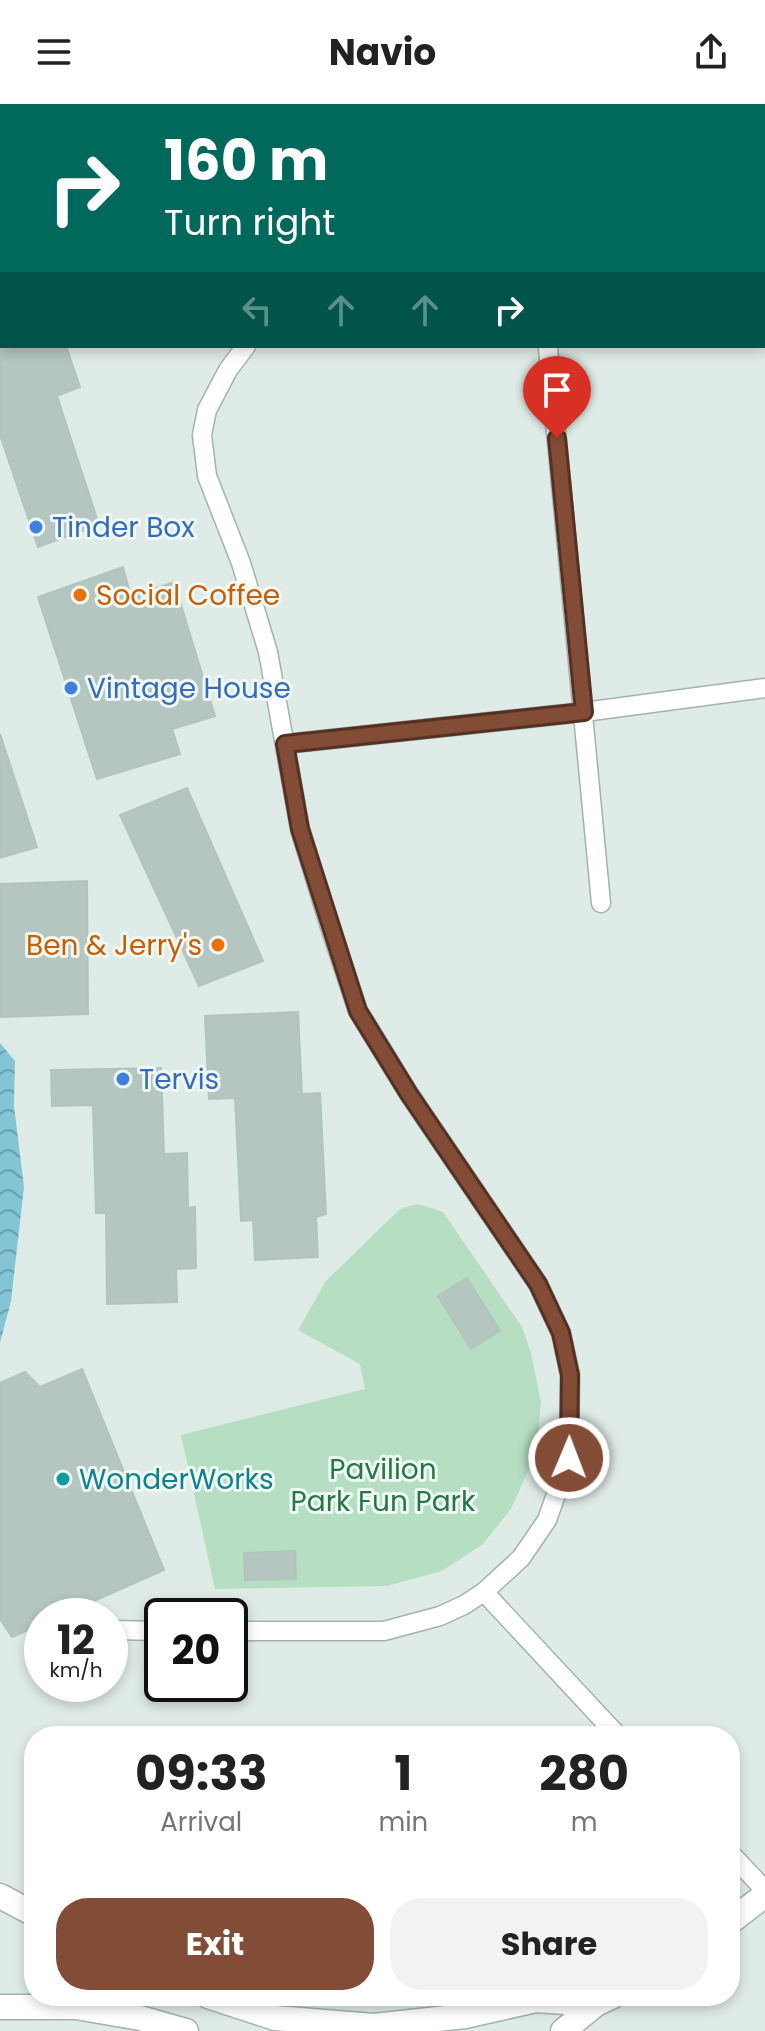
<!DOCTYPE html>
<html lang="en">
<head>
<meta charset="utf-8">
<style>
  :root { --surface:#fff; --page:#f2f2f2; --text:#222; --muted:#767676; --accent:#834c36 }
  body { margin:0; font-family:Poppins,sans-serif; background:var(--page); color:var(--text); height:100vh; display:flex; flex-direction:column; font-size:30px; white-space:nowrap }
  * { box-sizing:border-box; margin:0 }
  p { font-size:26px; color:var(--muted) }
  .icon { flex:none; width:44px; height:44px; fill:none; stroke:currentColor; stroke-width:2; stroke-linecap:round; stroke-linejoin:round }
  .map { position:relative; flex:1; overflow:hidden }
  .side { position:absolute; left:24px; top:1622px; width:716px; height:280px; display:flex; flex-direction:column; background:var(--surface); border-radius:32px; box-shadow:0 4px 12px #0003 }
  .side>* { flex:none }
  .hud { position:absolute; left:0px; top:0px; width:766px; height:244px; box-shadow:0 4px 12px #0003; background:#00695c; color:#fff; overflow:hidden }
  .speed { position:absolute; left:24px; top:1494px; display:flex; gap:16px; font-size:40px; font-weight:700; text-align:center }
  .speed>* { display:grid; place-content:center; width:104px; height:104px; border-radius:50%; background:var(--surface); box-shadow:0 4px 12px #0003; line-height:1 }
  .speed small { font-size:20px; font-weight:400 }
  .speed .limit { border:4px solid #111; border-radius:12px; background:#fff; color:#111 }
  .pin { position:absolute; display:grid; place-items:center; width:68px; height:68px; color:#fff; margin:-82px -34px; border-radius:50% 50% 50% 0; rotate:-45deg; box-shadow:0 0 8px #0007 }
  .pin .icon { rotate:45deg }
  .me { position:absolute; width:88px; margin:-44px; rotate:1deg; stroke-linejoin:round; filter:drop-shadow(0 0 6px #0008) }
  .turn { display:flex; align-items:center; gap:28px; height:168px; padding:0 32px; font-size:36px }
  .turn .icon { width:104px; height:104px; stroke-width:2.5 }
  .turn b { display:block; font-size:56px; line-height:68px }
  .lanes { display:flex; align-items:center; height:76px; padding:0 32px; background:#0003; justify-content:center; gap:40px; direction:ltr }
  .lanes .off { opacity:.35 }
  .eta { display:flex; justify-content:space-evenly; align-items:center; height:136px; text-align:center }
  .eta b { font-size:48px; font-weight:700; line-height:56px }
  .primary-button { display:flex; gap:16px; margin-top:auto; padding:16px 32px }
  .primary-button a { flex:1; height:92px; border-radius:32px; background:var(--accent); color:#fff; font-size:32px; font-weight:700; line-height:92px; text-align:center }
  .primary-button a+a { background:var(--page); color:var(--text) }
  header { display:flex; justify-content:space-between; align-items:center; height:104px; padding:0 32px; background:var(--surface); font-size:36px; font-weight:700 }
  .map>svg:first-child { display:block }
  .park { fill:#b6dec3 }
  .water { fill:url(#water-waves) }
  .building { fill:#b4c6bf; stroke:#b1c5be; stroke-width:2 }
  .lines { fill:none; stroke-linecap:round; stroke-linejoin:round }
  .service-casing { stroke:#a2b3ae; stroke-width:21 }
  .minor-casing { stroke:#a2b3ae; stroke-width:27 }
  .service { stroke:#fff; stroke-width:18 }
  .minor { stroke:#fff; stroke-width:24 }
  .route-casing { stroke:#553123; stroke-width:20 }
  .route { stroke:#834c36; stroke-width:14 }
  .shop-dot { fill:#3f7fe0; stroke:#f0f8f4; stroke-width:3 }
  .food-dot { fill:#e8710a; stroke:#f0f8f4; stroke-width:3 }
  .culture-dot { fill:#0f9aa8; stroke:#f0f8f4; stroke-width:3 }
  .labels { text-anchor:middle; stroke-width:6; stroke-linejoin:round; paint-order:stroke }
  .shop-label { font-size:28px; fill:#366cbe; stroke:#f0f8f4; text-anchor:start }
  .food-label { font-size:28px; fill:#c56008; stroke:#f0f8f4; text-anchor:start }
  .park-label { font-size:28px; fill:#277648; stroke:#f0f8f4 }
  .culture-label { font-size:28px; fill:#0d838f; stroke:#f0f8f4; text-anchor:start }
</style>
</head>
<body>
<header><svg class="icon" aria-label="menu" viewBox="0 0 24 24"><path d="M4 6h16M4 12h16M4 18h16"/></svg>Navio<svg class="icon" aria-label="share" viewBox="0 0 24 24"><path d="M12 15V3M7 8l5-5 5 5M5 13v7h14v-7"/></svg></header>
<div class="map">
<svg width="765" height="1927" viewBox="0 0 765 1927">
  <defs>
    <pattern id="water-waves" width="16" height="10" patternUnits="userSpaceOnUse" patternTransform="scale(2)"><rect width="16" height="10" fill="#83c5d4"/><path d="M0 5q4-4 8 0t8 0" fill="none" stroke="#6ba1ad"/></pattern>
  </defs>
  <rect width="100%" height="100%" fill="#dfebe6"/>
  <!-- park -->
  <path class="park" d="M197,0h348v2h-348z
    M418,1100l25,8 79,115 9,26 10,49 -4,49 -26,58 -28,35 -41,27 -55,15 -172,3 -34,-154 184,-46 -5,-25 -62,-34 28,-49 74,-72z"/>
  <!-- water -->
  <path class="water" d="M0,939l15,18 -1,45 10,81 -13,114 -11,42z"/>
  <!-- building -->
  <path class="building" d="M0,0h100l1,2h-99l-2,68z
    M2,137v105h64l14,41 -23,9 42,129 -61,22 -38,-112z
    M123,463l8,30 43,-15 41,134 -43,13 8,25 -83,25 -59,-182z
    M0,630l37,113 -37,11z
    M187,684l76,173 -64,25 -79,-171z
    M87,777l1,133 -88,3v-133z
    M298,908l4,82 18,-1 6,121 -10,3 2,40 -63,3 -2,-40 -12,1 -6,-123 -26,1 -4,-83z
    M161,964l3,86 23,-1 1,55 7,-1 1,61 -20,1 1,33 -70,2 -1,-91h-10l-3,-108 -41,1 -1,-36z
    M467,1174l33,53 -29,18 -33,-53z
    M82,1265l82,201 -104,46h-18v8l-30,13 -12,-18v-236l25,-11 15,15z
    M295,1447l1,28 -51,1 -1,-27z"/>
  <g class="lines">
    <defs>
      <path id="service" d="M764,140h1
        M548,244l53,555
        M285,640l299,-32 181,-24
        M484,1488l134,144
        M110,1526l52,1
        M230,1527h154l56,-15 24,-11 20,-13 37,-34 26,-38 22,-62 1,-83 -9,-42 -23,-49 -129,-190 -51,-83 -28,-84 -30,-98 -32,-177 -27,-89 -34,-87 -5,-41 5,-25 21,-40 18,-24
        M730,1749l35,37"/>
      <path id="minor" d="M0,1792l34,18
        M730,1818l35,-27
        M208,1892l67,22 99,8 91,-10 71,-16 60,4
        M0,1903h76l64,11 46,13
        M563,1927l33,-27 17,-8"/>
    </defs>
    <!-- service casing -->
    <use href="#service" class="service-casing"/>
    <!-- minor casing -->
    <use href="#minor" class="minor-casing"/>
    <!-- service -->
    <use href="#service" class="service"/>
    <!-- minor -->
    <use href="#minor" class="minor"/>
  </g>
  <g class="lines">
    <defs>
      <path id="route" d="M557,334l27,274 -299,32 15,85 58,182 51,83 129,190 23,49 9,42 -1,83"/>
    </defs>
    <!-- route casing -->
    <use href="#route" class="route-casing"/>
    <!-- route -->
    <use href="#route" class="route"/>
  </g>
  <!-- markers -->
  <g class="shop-dot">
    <circle cx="36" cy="423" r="8"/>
    <circle cx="71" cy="584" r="8"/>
    <circle cx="123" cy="975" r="8"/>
  </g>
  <g class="food-dot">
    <circle cx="80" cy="491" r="8"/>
    <circle cx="218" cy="841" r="8"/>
  </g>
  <circle class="culture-dot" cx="63" cy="1375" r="8"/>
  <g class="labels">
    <!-- shop labels -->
    <g class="shop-label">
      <text x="52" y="433">Tinder Box</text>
      <text x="87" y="594">Vintage House</text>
      <text x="139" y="985">Tervis</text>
    </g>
    <!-- food labels -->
    <g class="food-label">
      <text x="96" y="501">Social Coffee</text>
      <text x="202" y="851" text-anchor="end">Ben &amp; Jerry's</text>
    </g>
    <!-- park labels -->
    <g class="park-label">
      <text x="383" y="1375">Pavilion<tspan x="383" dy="32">Park Fun Park</tspan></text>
    </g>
    <!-- culture labels -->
    <g class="culture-label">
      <text x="79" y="1385">WonderWorks</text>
    </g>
  </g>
</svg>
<div class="speed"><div>12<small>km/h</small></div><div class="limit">20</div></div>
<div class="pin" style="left:557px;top:334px;background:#d93025"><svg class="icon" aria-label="arrive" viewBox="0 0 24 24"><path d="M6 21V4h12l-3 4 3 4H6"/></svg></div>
<svg class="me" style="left:569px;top:1354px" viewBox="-20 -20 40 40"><circle r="17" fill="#834c36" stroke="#fff" stroke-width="3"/><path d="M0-11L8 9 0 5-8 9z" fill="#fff"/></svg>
<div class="hud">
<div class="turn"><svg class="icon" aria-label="right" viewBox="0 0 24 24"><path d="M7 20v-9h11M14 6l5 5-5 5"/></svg><div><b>160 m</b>Turn right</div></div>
<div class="lanes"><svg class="icon off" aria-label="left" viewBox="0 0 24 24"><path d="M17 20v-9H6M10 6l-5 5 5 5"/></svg><svg class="icon off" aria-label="ahead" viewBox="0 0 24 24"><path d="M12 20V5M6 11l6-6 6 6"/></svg><svg class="icon off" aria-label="ahead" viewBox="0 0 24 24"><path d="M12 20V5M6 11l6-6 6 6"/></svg><svg class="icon" aria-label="right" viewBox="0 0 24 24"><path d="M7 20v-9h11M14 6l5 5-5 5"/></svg></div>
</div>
<section class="side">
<div class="eta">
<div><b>09:33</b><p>Arrival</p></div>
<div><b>1</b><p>min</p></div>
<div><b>280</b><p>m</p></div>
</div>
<div class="primary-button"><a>Exit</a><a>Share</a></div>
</section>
</div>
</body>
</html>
